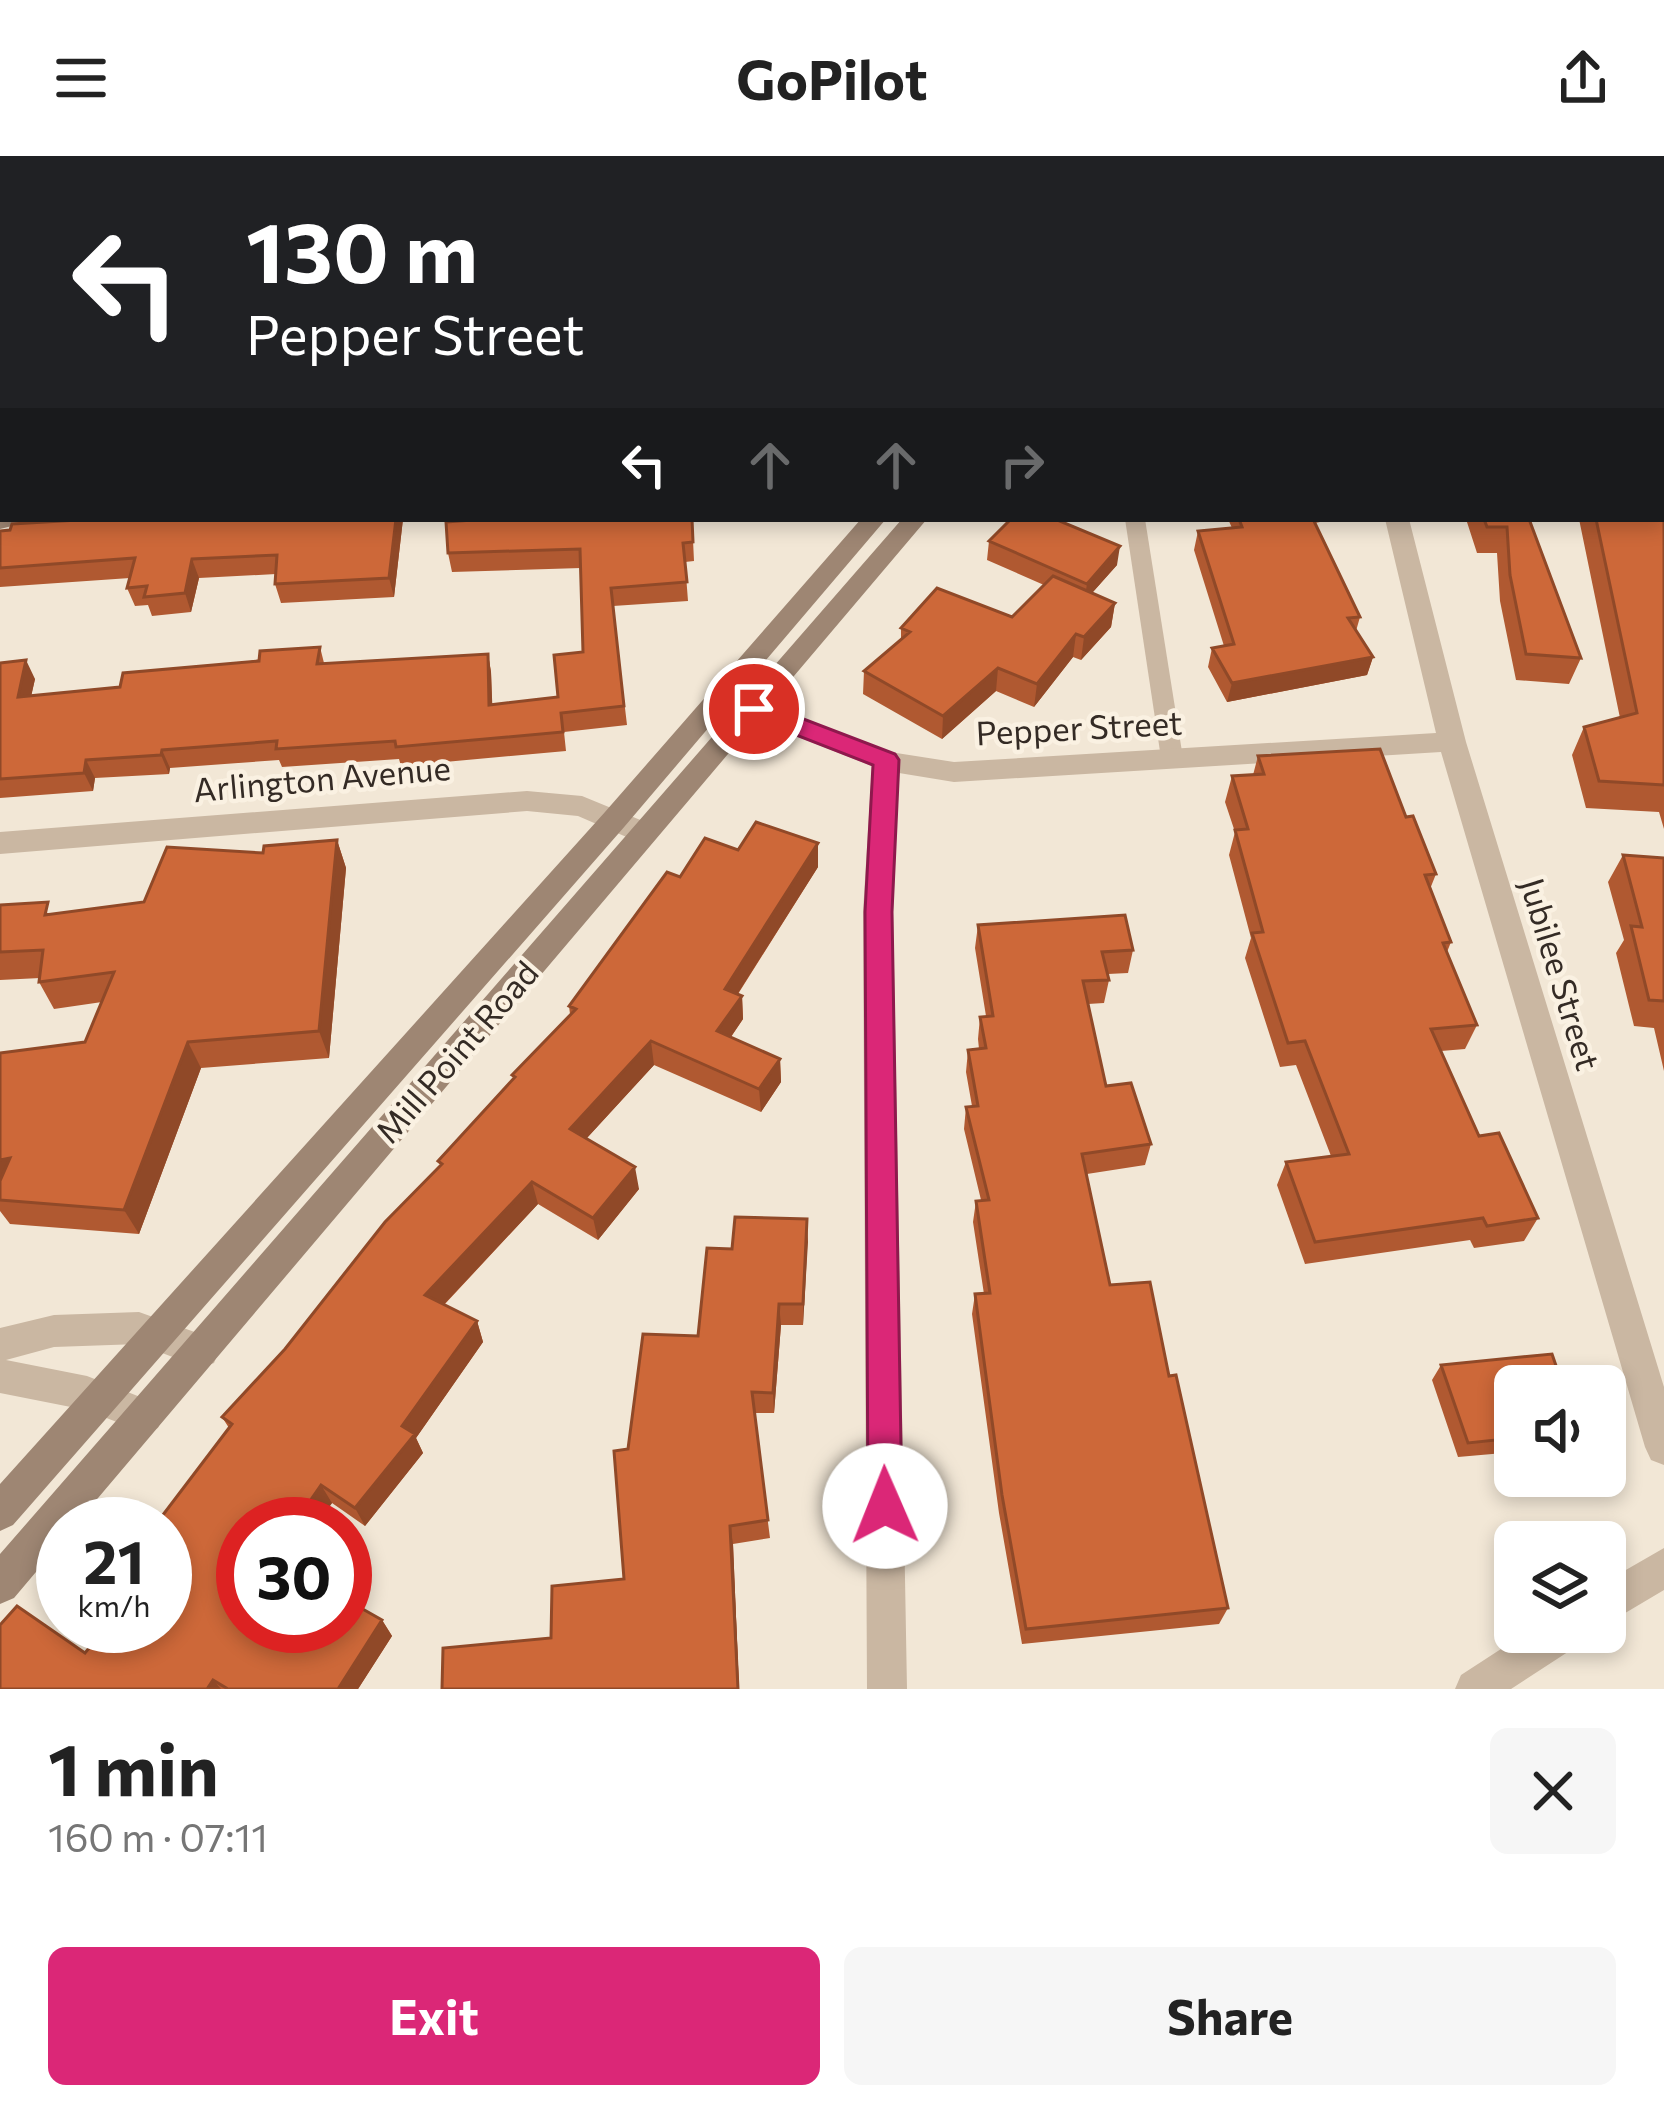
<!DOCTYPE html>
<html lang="en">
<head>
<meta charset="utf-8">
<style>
  :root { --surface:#fff; --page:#f6f6f6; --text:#222; --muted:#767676; --accent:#db2777 }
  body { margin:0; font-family:Commissioner,sans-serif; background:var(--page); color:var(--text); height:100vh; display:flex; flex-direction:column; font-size:45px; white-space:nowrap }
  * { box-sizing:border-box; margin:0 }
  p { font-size:39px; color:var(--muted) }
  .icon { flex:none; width:66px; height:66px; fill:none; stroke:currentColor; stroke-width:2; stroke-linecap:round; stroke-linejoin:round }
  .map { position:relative; height:1533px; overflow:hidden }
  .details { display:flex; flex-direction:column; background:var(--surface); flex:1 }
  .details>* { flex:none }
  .top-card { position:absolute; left:0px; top:0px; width:1665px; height:366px; box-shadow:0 6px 18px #0003; background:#202124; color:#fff; overflow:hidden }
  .fabs { position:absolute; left:1494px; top:1209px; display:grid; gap:24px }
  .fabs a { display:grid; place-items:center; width:132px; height:132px; border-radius:18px; background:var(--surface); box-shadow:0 6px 18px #0003; font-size:60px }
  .speed { position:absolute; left:36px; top:1341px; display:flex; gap:24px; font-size:60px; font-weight:700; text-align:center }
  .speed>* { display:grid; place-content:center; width:156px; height:156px; border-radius:50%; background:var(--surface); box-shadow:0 6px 18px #0003; line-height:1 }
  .speed small { font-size:30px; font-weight:400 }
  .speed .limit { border:18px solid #d22; background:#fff; color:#111 }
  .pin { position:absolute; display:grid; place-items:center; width:102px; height:102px; color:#fff; margin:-51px; border:6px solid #fff; border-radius:50%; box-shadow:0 3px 12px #0007 }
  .me { position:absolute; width:132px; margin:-66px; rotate:359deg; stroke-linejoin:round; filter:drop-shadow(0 0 9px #0008) }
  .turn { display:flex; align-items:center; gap:42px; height:252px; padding:0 48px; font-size:54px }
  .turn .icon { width:156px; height:156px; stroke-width:2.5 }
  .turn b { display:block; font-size:84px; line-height:102px }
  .lanes { display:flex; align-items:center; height:114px; padding:0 48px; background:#0003; justify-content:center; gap:60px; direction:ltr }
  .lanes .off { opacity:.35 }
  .round { display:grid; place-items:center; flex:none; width:126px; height:126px; border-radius:18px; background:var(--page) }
  .summary { display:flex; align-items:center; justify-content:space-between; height:204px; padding:0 48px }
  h1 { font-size:72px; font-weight:700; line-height:90px }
  .action { display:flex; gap:24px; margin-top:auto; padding:24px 48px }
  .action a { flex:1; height:138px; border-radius:18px; background:var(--accent); color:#fff; font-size:48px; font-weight:700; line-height:138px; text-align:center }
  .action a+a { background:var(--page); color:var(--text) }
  header { display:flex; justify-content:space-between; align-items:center; height:156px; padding:0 48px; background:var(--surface); font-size:54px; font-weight:700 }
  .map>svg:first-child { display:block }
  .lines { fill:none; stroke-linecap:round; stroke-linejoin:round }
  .lane { fill:#cab7a2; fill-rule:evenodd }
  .street { fill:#cab7a2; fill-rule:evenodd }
  .secondary { fill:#9e8673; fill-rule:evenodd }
  .wall { fill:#b05931 }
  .shaded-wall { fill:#904928 }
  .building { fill:#cd6839; stroke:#904928; stroke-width:3 }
  .route { fill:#db2777; stroke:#8e194d; stroke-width:3 }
  .labels { text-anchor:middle; stroke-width:9; stroke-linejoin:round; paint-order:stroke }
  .street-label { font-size:33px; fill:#342b25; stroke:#faf1e2 }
</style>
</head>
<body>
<header><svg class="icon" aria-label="menu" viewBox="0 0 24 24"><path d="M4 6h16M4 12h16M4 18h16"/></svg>GoPilot<svg class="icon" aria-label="share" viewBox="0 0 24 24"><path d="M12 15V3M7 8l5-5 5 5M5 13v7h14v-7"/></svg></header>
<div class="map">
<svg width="1664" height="1533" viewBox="0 0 1664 1533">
  <rect width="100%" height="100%" fill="#f2e7d6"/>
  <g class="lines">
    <!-- lane -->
    <path class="lane" d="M1125,363h20l38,239 -11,8 -11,-8z"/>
    <!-- street -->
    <path class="street" d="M382,0h25l2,3h-25z
      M458,0h23l-25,3z
      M1188,0h23l2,3h-23z
      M1219,0h26l2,3h-26z
      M0,151h3v12h-3z
      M1664,226v14l-2,1v-14z
      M1385,363h24l57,223 198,645v78l-13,-5 -6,-13 -204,-695 -487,30 -55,-9 -6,139 14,777h-40l-4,-777 9,-146 -160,-63 -3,-7 13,-9 168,65 64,10 482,-29z
      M527,635l55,5 73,30 4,8 -14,11 -67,-29 -51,-5 -527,43v-22z
      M139,1156l75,27 5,12 -5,12 -13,5 -62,-24 -85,3 -48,13 81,16 71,28 5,12 -5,12 -13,5 -59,-23 -86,-17v-65l54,-13z
      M1664,1392v42l-59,35v-43z
      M1527,1476h56l-6,14 -66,43h-56l6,-14z"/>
    <!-- secondary -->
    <path class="secondary" d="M1295,0h24l-26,3z
      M1341,0h24l-26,3z
      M0,357l3,6h20l-3,5 -20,5z
      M861,363h25l-261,307 -612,699 -13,6v-47l605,-672z
      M902,363h25l-851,1005h-13v16l-49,58 -14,6v-50z"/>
  </g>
  <!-- wall -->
  <path class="wall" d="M546,0h376l-5,3h-364z
    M981,0h75l4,3h-75z
    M0,218h3v97h-3z
    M1664,305v368l-5,-17 -73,-4 -14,-53 12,-28 36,-9 -41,-199h83z
    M95,363h308l-9,78 -113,6 -6,-19 1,-10 -77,4 -8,34 -39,4 -4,-11 -13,1 -8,-18 3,-10 -130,9v-56z
    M692,363l2,42 -9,1 3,39 -75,5 14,119 -63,7 2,19 -165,15 -2,-7 -117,8 -3,-7 -109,8 -1,6 -74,4 -2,13 -93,7v-135l35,16 -4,17 89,-9 200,-40 4,16 164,-9 3,18 1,32 66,-7 25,-45 -2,-84 -129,4 -4,-19z
    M1228,363h93l-1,3 -5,1 45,94 -4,14 17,26 -6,18 -140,27 -19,-35 4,-19 12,-2 -30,-96 4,-19 34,-3z
    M1466,363h63l52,139 -12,26 -53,-4 -16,-79 -3,-48h-20z
    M989,385l128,24 -25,28 23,10 -4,24 -30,33 -8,-3 -39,50 -38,-16 -54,48 -79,-45 1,-23 37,-31v-12l111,-11 32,-32 -57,-25z
    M1258,600l148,61 30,57 -6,15 21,53 -4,10 30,73 -12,24 -24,2 38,85 59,82 -14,23 -50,7 -4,-8 -165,24 -28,-79 9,-23 45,-6 -35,-91 -16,2 -35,-109 6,-20 -22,-83 6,-23 -10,-30 7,-26 21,-1z
    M337,684l9,28 -17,190 -128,10 -62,166 -129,-10 -10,-13v-158l85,-11 17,-40 -48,7 -15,-27 1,-4 -40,2v-75l54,9 90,-12 119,-49z
    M818,687v24l-80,127 4,2 1,23 -12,18 49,22 1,23 -20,30 -107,-47 -68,74 53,50 -41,51 -60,-36 -94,101 33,16 6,21 -67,96 7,15 -58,73 -33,-23 -89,123h102l37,-6 10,16 -34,53h-358l85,-36 80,-27 64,-198 -7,-11 63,-68 155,-183 -2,-5 75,-81 -1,-5 58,-61 -1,-8 111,-129 58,-27z
    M1623,699l41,3v213l-10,-43 -20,-2 -18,-73 8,-13 -16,-58z
    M978,769l155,25 -5,23 -20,1 1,6 -5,23 -16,1 18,82 45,58 -6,21 -58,9 23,111 59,91 59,232 -9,16 -197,20 -23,-131 -27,-199 3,-20h9l-11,-72 3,-21 5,-1 -17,-71 2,-22 6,-1 -6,-34 2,-22 11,-1 -1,-10 2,-22 6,-1 -11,-68z
    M807,1063l-4,106h-22l-7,88h-20l16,125 -37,6 6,145h-297l109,-51 73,-59 4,-130 70,-113 34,-87z
    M1441,1209l74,21v66l-57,5 -26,-77z"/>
  <!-- shaded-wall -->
  <path class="shaded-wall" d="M894,0h27l-4,3h-28z
    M0,96h3v21h-3z
    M396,363h7l-9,78 -5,-19z
    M1120,390l-3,19 -33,37 3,-18z
    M192,403l7,19 -8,34 -6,-19z
    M1115,447l-4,24 -30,33 3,-23z
    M1076,478l-3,23 -39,50 3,-23z
    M488,498l3,18 2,51 -4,-18z
    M1373,501l-6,18 -140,27 5,-19z
    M26,504l9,19 -8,36 -9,-18z
    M998,512l-2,23 -54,48 1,-23z
    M162,594l8,18 -1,6 -8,-19z
    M86,604l9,18 -2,13 -9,-18z
    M337,684l9,28 -17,190 -10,-27z
    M818,687v24l-92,145 -1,-23z
    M742,840l1,23 -24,35 -2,-23z
    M651,885l3,24 -79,86 -5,-22z
    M188,886l13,26 -62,166 -15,-24z
    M780,903l1,23 -20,30 -2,-23z
    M10,1002l-10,31v-29z
    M635,1011l4,22 -41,51 -5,-22z
    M532,1026l6,22 -105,112 -8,-21z
    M807,1063l1,23 -5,83v-21z
    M779,1148l2,21 -7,88 -1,-20z
    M477,1165l6,21 -67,96 7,15 -58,73 -10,-18 47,-82z
    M321,1329l11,18 -15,21h-23z
    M730,1370l3,18 6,145h-1z
    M382,1464l10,16 -34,53h-20z
    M213,1524l8,9h-14z"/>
  <!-- building -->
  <path class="building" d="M0,0h346l7,3h-350v93h-3z
    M587,0h307l-5,3h-294z
    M1003,0h53l4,3h-54z
    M1066,0h59l-4,3h-59z
    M0,218h3v72h-3z
    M1662,297l2,8v324l-65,-4 -15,-54 53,-14 -41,-194h66z
    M95,363h301l-7,59 -114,6 2,-29 -85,4 -7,34 -41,4 3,-11 -20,2 8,-30 -135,10v-37l10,-1 2,-6z
    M486,363h206l1,23 -10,1 4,39 -76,6 13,118 -63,7 2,19 -167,15 -1,-6 -119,8 1,-8 -115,9 -1,5 -75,5 -2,13 -84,6v-116l26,-3 -8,37 102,-10 3,-14 136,-12 1,-10 60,-4 -3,17 171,-10 1,51 69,-8 -4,-42 29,-3 -3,-103 -132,4 -2,-31z
    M1011,363h44l65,27 -33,38 -98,-43z
    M1239,363h74l47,98 -12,1 25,39 -141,26 -20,-35 22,-4 -36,-113 44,-4z
    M1484,363h45l52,139 -55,-4 -16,-79 -3,-48h-20z
    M1053,420l62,27 -31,34 -8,-3 -39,50 -39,-16 -55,48 -79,-45 46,-39 -9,-4 36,-40 75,29z
    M1380,593l26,68 7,-1 23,58 -11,1 26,67 -8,1 34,82 -46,4 48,107 20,-3 39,85 -51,8 -4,-8 -168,24 -29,-80 63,-8 -44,-113 -17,2 -36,-110 11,-1 -28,-102 13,-1 -16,-53 32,-2 -6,-18z
    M756,666l62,21 -93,146 17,7 -25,35 63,28 -21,30 -108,-48 -81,88 65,38 -42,51 -61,-36 -107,113 52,26 -75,105 13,8 -60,74 -34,-23 -27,39h-51v102h102v-27l37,21 -44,69h-110l-15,-9 -6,9h-207v-64l17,-19 68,47 22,-27h58v-102h-9l76,-100 -10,-7 63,-68 100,-127 57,-58 -4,-3 77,-84 -3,-2 64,-66 -7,-3 98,-134 13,5 25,-39 33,12z
    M337,684l-18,191 -131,11 -64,168 -124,-10v-19l10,-23 -10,2v-107l85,-11 29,-70 -75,10 4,-32 -43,2v-47l48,-3 -3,13 99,-13 23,-55 96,6 1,-7z
    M1623,699l41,3v143l-15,-1 -18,-74 11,1z
    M1125,759l8,35 -31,2 7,28 -26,1 23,105 25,-3 20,61 -69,10 28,131 40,-3 19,94 7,-1 52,233 -202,21 -24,-134 -27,-201 15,-1 -14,-92 13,-1 -23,-93 12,-1 -10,-56 18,-2 -6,-31 13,-1 -15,-91z
    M735,1061l72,2 -4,85h-24l-6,89 -21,-1 16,128 -38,6 8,163h-296l1,-41 108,-10 1,-52 72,-7 -10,-128 14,-2 15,-115 55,2 9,-88 25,1z
    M1552,1198l11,32h-48v52l-47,5 -27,-78z"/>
  <!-- route -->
  <path class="route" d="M754,544l141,54 4,6 -7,152 10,594 -5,12 -12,5 -12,-5 -5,-12 -3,-594 8,-147 -128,-50 -3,-6 3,-6z"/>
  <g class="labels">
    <!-- street labels -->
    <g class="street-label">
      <text transform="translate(1079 572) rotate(-3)" y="12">Pepper Street</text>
      <text transform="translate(322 623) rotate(-5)" y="12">Arlington Avenue</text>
      <text transform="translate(1560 818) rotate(73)" y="12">Jubilee Street</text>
      <text transform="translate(457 896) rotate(-49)" y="12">Mill Point Road</text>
    </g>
  </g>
</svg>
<div class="fabs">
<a><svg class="icon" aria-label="sound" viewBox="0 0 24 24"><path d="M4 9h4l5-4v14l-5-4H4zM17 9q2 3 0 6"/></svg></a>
<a><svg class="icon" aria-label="layers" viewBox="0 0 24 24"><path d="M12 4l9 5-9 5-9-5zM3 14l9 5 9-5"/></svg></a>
</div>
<div class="speed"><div>21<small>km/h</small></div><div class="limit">30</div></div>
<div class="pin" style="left:754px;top:553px;background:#d93025"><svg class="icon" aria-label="arrive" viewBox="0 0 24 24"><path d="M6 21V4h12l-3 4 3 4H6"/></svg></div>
<svg class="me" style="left:885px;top:1350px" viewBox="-20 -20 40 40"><circle r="19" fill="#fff"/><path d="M0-13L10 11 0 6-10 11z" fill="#db2777"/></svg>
<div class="top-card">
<div class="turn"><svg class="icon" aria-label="left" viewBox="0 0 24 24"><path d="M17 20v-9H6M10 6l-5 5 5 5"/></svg><div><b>130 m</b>Pepper Street</div></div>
<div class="lanes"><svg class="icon" aria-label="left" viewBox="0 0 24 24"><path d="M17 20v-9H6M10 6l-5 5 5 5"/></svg><svg class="icon off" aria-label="ahead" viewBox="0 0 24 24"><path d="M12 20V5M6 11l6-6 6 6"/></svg><svg class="icon off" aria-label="ahead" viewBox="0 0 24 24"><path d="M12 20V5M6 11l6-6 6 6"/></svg><svg class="icon off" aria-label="right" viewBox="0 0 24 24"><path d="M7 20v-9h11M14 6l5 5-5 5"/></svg></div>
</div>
</div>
<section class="details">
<div class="summary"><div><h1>1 min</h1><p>160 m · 07:11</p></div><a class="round"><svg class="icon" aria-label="close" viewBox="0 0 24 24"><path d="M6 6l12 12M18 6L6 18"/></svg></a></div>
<div class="action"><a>Exit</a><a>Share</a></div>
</section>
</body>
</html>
